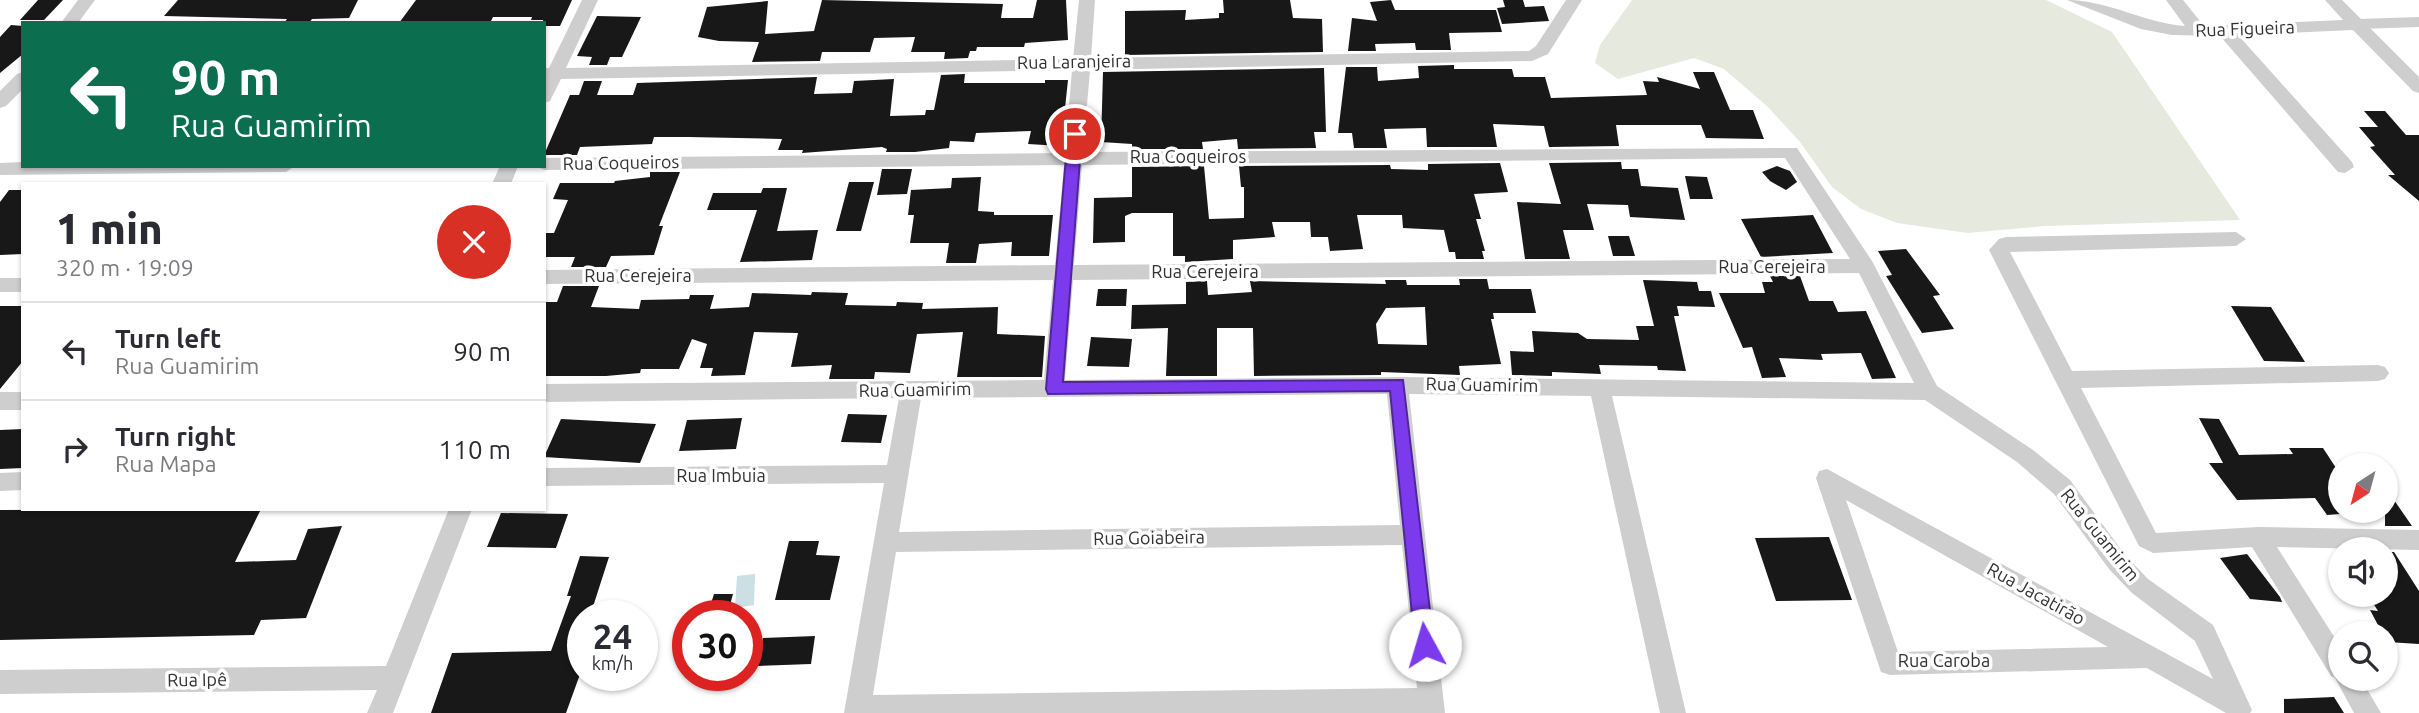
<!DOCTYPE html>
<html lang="en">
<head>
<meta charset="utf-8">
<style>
  :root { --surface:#fff; --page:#f2f2f3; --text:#2b2b33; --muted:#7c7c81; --line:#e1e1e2 }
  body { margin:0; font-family:Ubuntu,sans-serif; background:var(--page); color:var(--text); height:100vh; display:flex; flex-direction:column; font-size:26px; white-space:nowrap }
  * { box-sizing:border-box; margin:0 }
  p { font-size:23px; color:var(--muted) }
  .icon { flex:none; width:38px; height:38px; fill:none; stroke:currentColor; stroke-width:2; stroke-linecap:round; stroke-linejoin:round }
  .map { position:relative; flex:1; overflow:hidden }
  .sheet { position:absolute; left:21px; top:182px; width:525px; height:329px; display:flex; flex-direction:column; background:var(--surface); border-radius:0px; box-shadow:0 2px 5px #0004 }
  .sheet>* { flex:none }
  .hud { position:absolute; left:21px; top:21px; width:525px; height:147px; border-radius:0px; box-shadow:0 2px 5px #0004; background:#0b6e4f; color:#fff; overflow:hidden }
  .needle { width:46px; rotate:216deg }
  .fabs { position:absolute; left:2328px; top:453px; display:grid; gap:14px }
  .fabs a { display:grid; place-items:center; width:70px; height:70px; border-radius:50%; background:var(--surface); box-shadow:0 2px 5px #0004; font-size:35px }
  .speed { position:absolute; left:567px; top:600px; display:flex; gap:14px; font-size:35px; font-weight:700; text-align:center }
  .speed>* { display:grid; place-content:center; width:91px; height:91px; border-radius:50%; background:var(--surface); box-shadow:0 2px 5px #0004; line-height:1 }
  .speed small { font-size:18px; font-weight:400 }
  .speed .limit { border:10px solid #d22; background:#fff; color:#111 }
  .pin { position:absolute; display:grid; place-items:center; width:60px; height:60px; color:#fff; margin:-30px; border:4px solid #fff; border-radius:50%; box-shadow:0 2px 7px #0007 }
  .me { position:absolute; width:77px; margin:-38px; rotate:354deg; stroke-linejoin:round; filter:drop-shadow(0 0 5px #0008) }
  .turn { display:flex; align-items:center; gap:24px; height:147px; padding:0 35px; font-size:32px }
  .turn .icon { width:91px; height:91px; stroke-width:2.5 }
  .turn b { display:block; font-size:49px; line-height:60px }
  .round { display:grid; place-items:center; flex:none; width:74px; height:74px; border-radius:37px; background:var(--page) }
  .headline { display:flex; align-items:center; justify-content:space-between; height:119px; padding:0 35px }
  h1 { font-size:42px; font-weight:800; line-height:52px }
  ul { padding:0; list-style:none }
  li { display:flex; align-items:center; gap:21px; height:98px; padding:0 35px; border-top:2px solid var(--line) }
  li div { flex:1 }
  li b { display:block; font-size:26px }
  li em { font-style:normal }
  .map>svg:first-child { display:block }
  .green { fill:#e5e9de }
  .water { fill:#cbdfe5 }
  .building { fill:#181818; fill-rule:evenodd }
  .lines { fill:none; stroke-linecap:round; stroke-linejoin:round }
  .service { stroke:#cecece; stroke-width:10 }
  .minor { fill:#cecece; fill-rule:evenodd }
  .route { fill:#7c3aed; stroke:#51269a; stroke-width:2 }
  .labels { text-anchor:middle; stroke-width:7; stroke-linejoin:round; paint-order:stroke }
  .street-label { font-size:18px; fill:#313131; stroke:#fff }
</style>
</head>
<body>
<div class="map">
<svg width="2419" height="713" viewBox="0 0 2419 713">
  <rect width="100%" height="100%" fill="#fff"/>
  <!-- green -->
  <path class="green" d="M1632,0h414l66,32 128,188 -195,6 -77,7 -71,-10 -36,-14 -29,-22 -32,-45 -32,-35 -44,-38 -30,-11 -76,21 -23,-16 5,-18z"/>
  <!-- water -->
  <path class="water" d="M755,574l-1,31 -19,3 2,-32z"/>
  <!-- building -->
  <path class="building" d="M38,0h25l-19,20h-24z
    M178,0h180l-9,18 -37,1 -3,4h-25l3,-4 -123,-3z
    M416,0h156l-12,26h-16l-1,-6h-12l1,-3h-39l-3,6h-91z
    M822,0l181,4 -2,14h32l4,-18h29l2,40 -43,3 -1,4h-47l-1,4h-6l-2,7 -24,1 1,-7h-34l4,-15 -41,1 -4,14h-48l-2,9 -68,1 7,-20 -40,-1 -21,-4 9,-30 61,-6 -3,33 49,-3z
    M1223,0h67l3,18 29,1 1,33 -198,3v-44l61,-1 -1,10 34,-2v-5h5z
    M1391,0l4,10h101l6,22 -53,1 2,17h-35l-1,-7 -40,1 1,7h-28l4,-33 25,3 -7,-19z
    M1503,0h20l2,7 19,-1 5,15 -47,3 -5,-16 8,-1z
    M597,16l44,1 -19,40h-12l-3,8h-18l3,-8 -15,-1z
    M11,25l12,1v28l-23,19v-36z
    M1454,65v4h58l2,8h31l6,21 96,-3 -4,-14 16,1 -2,-5 43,12 -7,-17h21l16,38h23l11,29 -58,-1 -5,-13h-85l3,21 -70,1 -5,-21 -51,-2 4,23h-70l-1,-19 -42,1 3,19h-33l-2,-15h-14l8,-66h31l1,14 41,-3 -1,-12z
    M1324,68l2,64h-12l2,16 -78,1 -1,-10 -35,3 1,7h-71v-5l-31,-2 2,-70z
    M965,74l-1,9h81v-3h23l-7,66 -33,-2 3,-13 -55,2 -2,9 -24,-1 -1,7 -34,4h-29l1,-3 -5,-2 -80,6 1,-3h-25l4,-11 -94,-2h-34l-2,7 -72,3 -3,8h-33l26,-60h9l5,-14h18l-5,14h36l4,-12 180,-6 -3,17 38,-1 2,-12 40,-2 -4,37 35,-1 1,-5h8l7,-35z
    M2364,111h21l21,24h13v66l-31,-26h7l-25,-28 5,-1 -16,-19h19z
    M1621,162l1,7h16l3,17 37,2 7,32 -55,-3 -2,-12 -41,-1 7,26h-31l7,29h-45l-8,-57 44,2 -12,-41z
    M1500,163l8,29 -34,2 7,25h-5l9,32h-3l2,8h-28l-1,-7h-6l-5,-22 -41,-2 -1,-13h-45l6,34 -33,2 -2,-14h-17l-1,-15h-38l3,15 -42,3v19l-48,3v-6h-12v-43h-41l-7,3v26l-32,1 1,-45 38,-1v-30l72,-1 5,53 35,-1v-31h-3l-2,-21 151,-1 1,4 37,1v-6z
    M1777,166l13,5 7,11 -11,8 -16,-9 -8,-9z
    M882,169h30l-5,25 -30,1z
    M650,172h30l-21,54h4l-9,29 -43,1 -5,11h-35l4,-10h-31v-24h10l14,-33 -15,-1 7,-16h54l1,-2 35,-4z
    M1685,176l22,1 6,22h-23z
    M981,177l-3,34 16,1v3h59l-4,41h-38l1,-14 -33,2 -3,19h-30l3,-20h-39l4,-28h-6l3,-25 40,-2 1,-10z
    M849,182h25l-13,49h-25z
    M763,188h24l-10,43 41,-1 -6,30 -72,2 17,-52h-50l6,-17h48z
    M9,190h14v64l-23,1v-53z
    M1813,215l20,38 -72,4 -20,-38z
    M1608,236h21l6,20h-22z
    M1906,249l34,46 -7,1 21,33 -32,4 -36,-57 6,-1 -14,-24z
    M1770,276h30l9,25h24l5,11 28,-1 30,67 -24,1 -11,-26 -40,1 2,6 -44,-2 7,19 -24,1 -10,-31 -9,1 -24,-55h46l-3,-11h11z
    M1459,279h28l2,10h42l5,24h-43l1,6h-3l10,45 -42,2 1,9 -79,-3v3l-127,1 -1,-48h-36v48h-51l2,-48 -37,1 1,-24 54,-1v-22l21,-1 1,14 44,-3 -2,-11 136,3 -1,-4h21l1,5h53zM1425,307l2,38 -49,-1 -2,-20 10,-16z
    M1643,280l54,2 2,9h12l4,16 -38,-1 2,10h-5l12,55 -28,-1 -1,-4 -58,-1 2,9 -49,-2v4l-40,-1 -2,-24 24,1 -2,-21 46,2 9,6 52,1 -3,-14h18z
    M563,286h36l-8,21 48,2 2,-9 48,-1 1,-4h24l-4,14 39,-2 3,-14 59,2 1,-3 36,1 -3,12 51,1 1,-4 26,1 -1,6 76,-2 -1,27 48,2 -3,41h-85l6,-45 -46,2 -7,39 -35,-1 -1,7h-45l3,-14 -41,2 7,-34 -44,-1 -9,43 -34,1 2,-8h-13l7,-24 -15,-5 -13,30h-38l-1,4 -34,3h-62v-74h13z
    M1098,289h29l-1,17h-30z
    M0,306h23v55l-23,28z
    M2231,306l40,1 34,55 -41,-1z
    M1091,337l41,2 -3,28 -42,-1z
    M848,414l39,1 -6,28 -40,-1z
    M742,418l-6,31 -57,2 8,-31z
    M2199,418l20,1 20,36 54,-1 -4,-6h34l17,26v40l-13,1 -12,-17 -78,2 -28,-37h14z
    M561,419l95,5 -16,39 -96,-6z
    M23,429v39l-23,1v-39z
    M2385,487l27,39h-27z
    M261,509l-26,53 61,-2 12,-31 34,-3 -36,92 -45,2 -7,15 -254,5v-130z
    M501,513l67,1 -12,34 -69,-1z
    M1829,537l23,63 -76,1 -21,-63z
    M789,541h30l-3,14 24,1 -10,44h-55z
    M2385,552h9l25,39v53l-32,-2 -17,-32 8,1 -10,-16h17z
    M2247,554l33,43 2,5 -32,-3 -30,-41z
    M580,556l29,1 -19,59h-7v50l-17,47h-135l21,-60 99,-2 20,-55h-4z
    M714,594h19l-6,22h-20z
    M815,636l-4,28 -53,2 5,-28z
    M2334,697l10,16h-60v-14z"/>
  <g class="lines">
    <!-- service -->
    <path class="service" d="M2359,24l60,-2"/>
    <!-- minor -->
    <path class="minor" d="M78,0h17l-17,23h-17z
      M582,0h16l-32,68 507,-9 6,-59h16l-4,58 438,-7 7,-5 30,-46h16l-34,54 -16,7 -442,9 -7,82 714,-4 75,113 65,125 96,64 37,30 55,75 23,24 65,46 39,85 -2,3h-24l-79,-45 -257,7 -9,-3 -65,-194 3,-7 8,-2 386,210 -18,-38 -63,-48 -23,-24 -55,-75 -37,-32 -92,-62 -313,-4 74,317h-26l-69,-317 -182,-2 36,319h-601l40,-230 -340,3v-18l343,-3 12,-67 -355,4v-18l500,-4 9,-100 -509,4v-14l511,-5 9,-100 -520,5 -8,-4h8v-8l521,-5 7,-83 -511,9 -11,22 -6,2v-35h5zM1785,158l65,101 -776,6 8,-100zM1859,273l55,110 -517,-6 -332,3 8,-100zM1387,394l13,131 -501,7 22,-134zM1846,500l262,147 -210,5zM1402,545l15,143 -544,7 23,-143z
      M2067,0c41,0 77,23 118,26l-19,-26h17l21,26 139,-6 -18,-20h17l77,77v16l-6,-2 -60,-61 -115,5 114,127 2,5 -9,6 -7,-1 -118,-136 -48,-1 -31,-6z
      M23,72v17l-17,17 -6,2v-17l17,-17z
      M23,162v4h272l-9,6 -286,3v-12z
      M500,166h18l-7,18h-19z
      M2236,232l10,7 -10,7 -226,6 62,119 306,-6 7,2 4,6 -4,6 -7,2 -297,7 75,145 102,-6 161,3v20l-142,-3 63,99v33h21l20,34h-27l-19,-35 -4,-2 -79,-129 -99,6 -14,-7 -150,-296 10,-11 7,-2z
      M0,278h23v14h-23z
      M0,392h23v18h-23z
      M23,472v18l-23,1v-18z
      M449,509h23l-79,204h-26l10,-23 -377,4v-24l386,-4z"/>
  </g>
  <!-- route -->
  <path class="route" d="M1075,130l7,4 -19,248 340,-2 31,265 -3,6 -6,3 -7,-3 -3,-6 -25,-254 -342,3 -2,-5 22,-255z"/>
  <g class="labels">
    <!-- street labels -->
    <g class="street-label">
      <text transform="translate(2245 29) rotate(-2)" y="6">Rua Figueira</text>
      <text transform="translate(1074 62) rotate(-1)" y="6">Rua Laranjeira</text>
      <text x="1188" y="163">Rua Coqueiros</text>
      <text transform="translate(621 163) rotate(-1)" y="6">Rua Coqueiros</text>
      <text x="1772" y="273">Rua Cerejeira</text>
      <text x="1205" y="278">Rua Cerejeira</text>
      <text x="638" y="282">Rua Cerejeira</text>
      <text transform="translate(1482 385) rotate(1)" y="6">Rua Guamirim</text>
      <text transform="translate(915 390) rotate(-1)" y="6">Rua Guamirim</text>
      <text x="721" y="482">Rua Imbuia</text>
      <text transform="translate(2100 535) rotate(51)" y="6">Rua Guamirim</text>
      <text transform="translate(1149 538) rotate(-1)" y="6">Rua Goiabeira</text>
      <text transform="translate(2036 594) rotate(29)" y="6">Rua Jacatirão</text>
      <text x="1944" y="667">Rua Caroba</text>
      <text transform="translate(197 680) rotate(-1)" y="6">Rua Ipê</text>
    </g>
  </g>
</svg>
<div class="fabs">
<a><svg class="needle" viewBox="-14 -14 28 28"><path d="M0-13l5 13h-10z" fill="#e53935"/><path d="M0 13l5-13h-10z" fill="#7c7c81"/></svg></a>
<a><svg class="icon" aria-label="sound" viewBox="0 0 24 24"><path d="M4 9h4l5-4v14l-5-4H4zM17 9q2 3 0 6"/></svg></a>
<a><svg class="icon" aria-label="search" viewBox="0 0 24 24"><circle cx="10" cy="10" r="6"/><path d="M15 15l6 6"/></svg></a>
</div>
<div class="speed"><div>24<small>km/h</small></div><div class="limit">30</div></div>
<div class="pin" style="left:1075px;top:134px;background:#d93025"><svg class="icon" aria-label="arrive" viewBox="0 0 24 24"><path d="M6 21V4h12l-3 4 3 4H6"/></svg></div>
<svg class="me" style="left:1425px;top:645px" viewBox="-20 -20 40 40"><circle r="19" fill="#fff"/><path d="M0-13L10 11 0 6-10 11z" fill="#7c3aed"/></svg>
<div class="hud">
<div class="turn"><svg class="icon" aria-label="left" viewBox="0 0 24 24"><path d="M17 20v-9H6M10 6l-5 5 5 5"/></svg><div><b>90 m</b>Rua Guamirim</div></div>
</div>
<section class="sheet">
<div class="headline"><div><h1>1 min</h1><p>320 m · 19:09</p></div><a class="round" style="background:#d93025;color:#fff"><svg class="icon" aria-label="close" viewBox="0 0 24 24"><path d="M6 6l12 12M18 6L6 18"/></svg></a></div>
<ul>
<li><svg class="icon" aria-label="left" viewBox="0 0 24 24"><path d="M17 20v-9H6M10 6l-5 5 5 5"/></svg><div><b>Turn left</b><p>Rua Guamirim</p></div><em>90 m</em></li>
<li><svg class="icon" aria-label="right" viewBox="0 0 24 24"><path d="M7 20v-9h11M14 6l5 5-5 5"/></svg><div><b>Turn right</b><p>Rua Mapa</p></div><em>110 m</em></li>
</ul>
</section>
</div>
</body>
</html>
